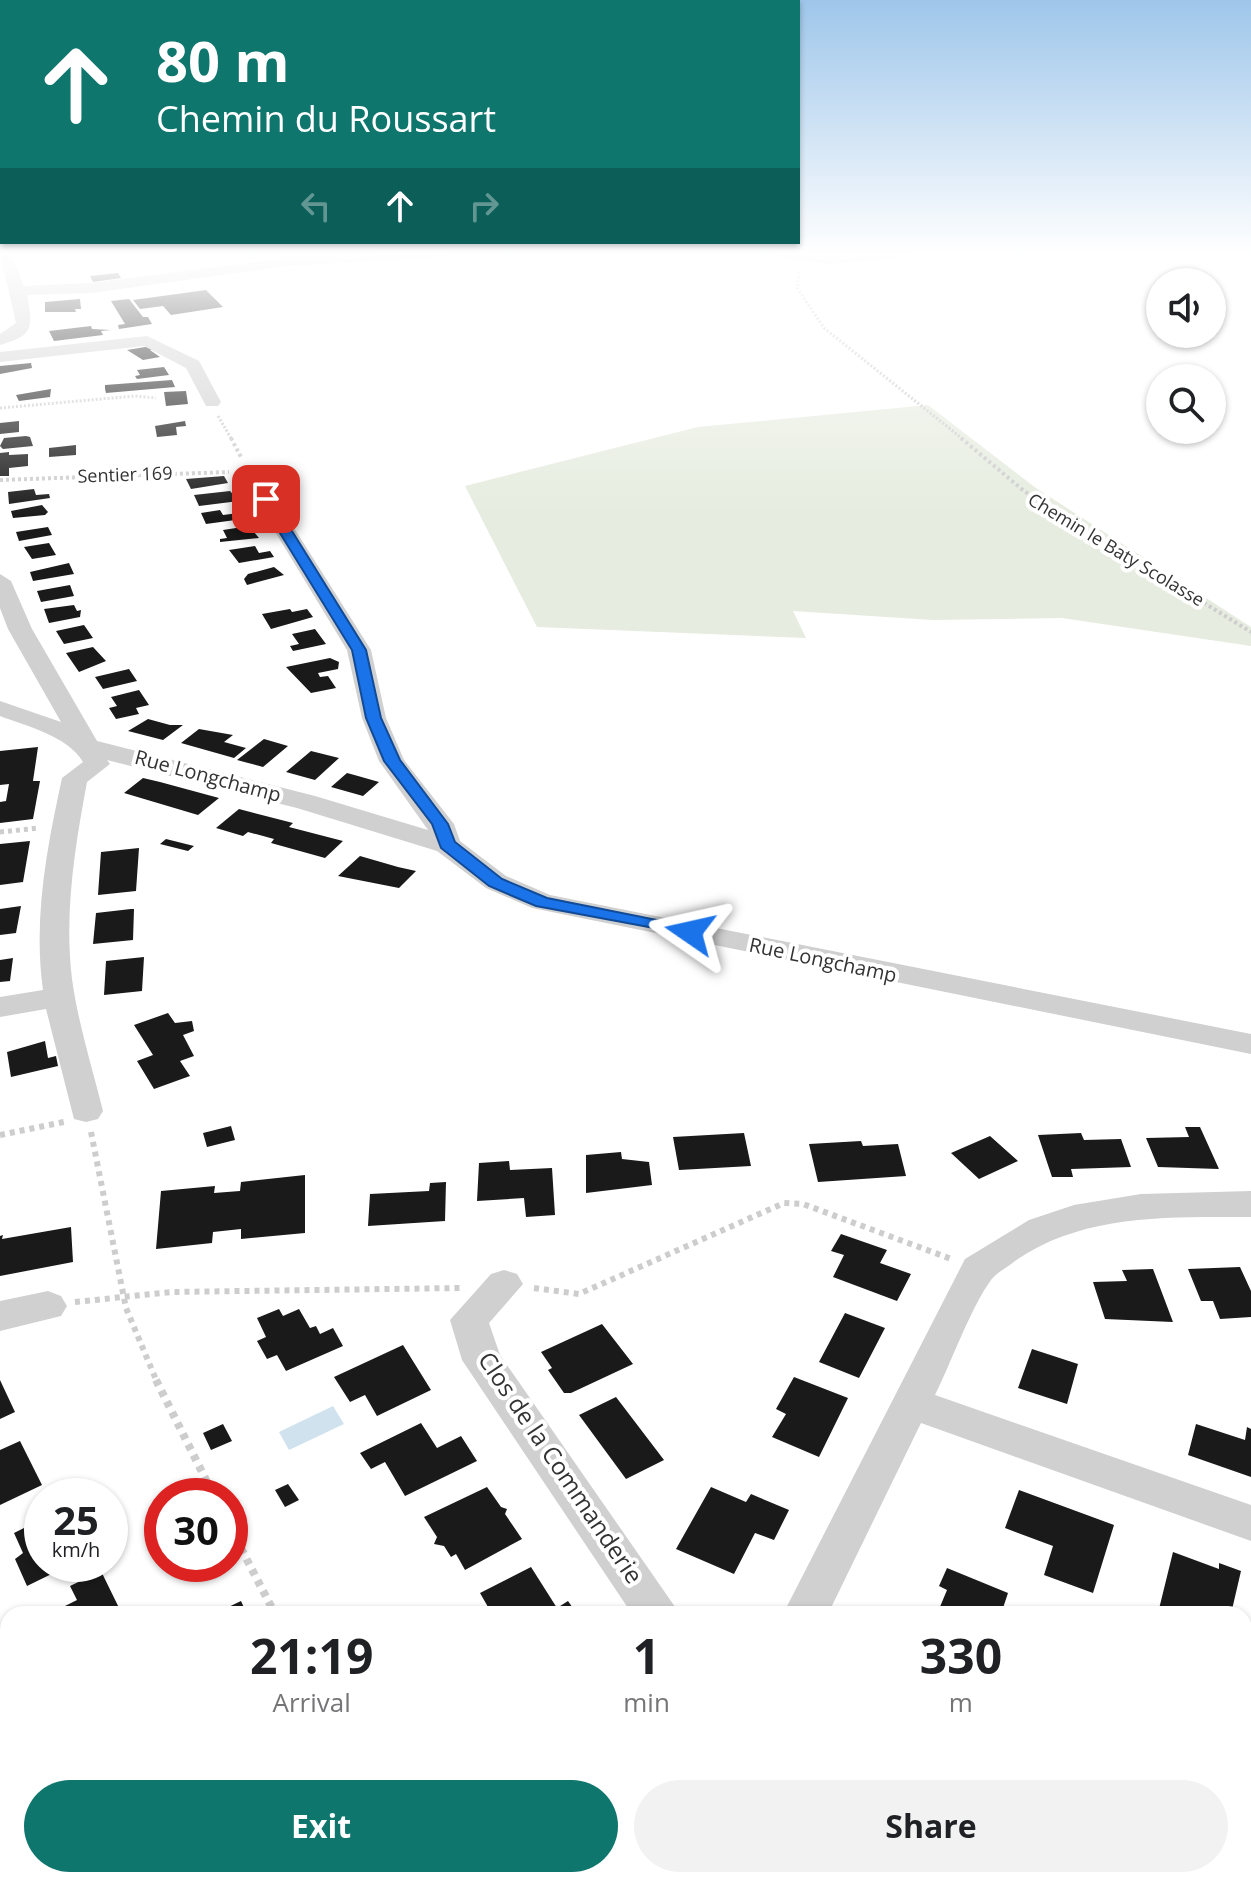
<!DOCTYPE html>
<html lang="en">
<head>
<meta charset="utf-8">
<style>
  :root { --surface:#fff; --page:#f2f2f2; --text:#202124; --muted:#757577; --accent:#0f766e }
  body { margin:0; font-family:"Open Sans",sans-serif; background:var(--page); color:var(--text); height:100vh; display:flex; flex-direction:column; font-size:30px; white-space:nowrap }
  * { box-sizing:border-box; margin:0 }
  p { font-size:26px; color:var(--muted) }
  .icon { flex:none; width:44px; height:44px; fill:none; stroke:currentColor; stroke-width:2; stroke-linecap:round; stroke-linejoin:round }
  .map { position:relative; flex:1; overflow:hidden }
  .details { position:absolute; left:0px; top:1606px; width:1252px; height:282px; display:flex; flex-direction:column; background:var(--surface); border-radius:24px 24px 0 0; box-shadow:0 2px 6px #0004 }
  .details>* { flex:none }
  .hud { position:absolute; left:0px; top:0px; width:800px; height:244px; box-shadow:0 2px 6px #0004; background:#0f766e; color:#fff; overflow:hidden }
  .tools { position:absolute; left:1146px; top:268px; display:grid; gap:16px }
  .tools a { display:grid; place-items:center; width:80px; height:80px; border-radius:50%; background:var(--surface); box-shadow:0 2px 6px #0004; font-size:40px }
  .speed { position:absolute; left:24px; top:1478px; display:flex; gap:16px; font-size:40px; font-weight:700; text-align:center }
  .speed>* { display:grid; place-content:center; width:104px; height:104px; border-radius:50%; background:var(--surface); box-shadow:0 2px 6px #0004; line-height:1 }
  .speed small { font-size:20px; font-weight:400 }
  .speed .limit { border:12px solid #d22; background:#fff; color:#111 }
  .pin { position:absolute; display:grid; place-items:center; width:68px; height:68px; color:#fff; margin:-34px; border-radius:16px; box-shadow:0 4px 12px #0006 }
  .me { position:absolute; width:88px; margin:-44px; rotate:281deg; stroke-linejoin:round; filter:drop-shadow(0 0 6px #0008) }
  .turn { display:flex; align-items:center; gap:28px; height:168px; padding:0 24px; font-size:36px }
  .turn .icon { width:104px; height:104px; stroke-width:2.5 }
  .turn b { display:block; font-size:56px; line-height:68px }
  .lanes { display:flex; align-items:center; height:76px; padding:0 24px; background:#0003; justify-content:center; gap:40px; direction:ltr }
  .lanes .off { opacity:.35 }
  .eta { display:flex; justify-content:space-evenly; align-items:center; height:136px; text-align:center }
  .eta b { font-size:48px; font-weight:700; line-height:56px }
  .primary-button { display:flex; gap:16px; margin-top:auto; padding:16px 24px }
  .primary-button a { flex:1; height:92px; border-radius:48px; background:var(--accent); color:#fff; font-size:32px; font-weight:700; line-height:92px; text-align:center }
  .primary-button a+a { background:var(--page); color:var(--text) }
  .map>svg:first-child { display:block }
  .green { fill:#e6ecdf }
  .water { fill:#cfe2ee }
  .building { fill:#1a1a1a }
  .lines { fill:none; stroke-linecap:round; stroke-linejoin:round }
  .path-far4 { stroke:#cdcdcd; stroke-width:3; stroke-dasharray:2 2; stroke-linecap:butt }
  .path-far3 { stroke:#cdcdcd; stroke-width:4; stroke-dasharray:3 3; stroke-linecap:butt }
  .path-far2 { stroke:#cdcdcd; stroke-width:5; stroke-dasharray:4 4; stroke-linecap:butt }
  .path-far1 { stroke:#cdcdcd; stroke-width:6; stroke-dasharray:5 5; stroke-linecap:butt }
  .path { stroke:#cdcdcd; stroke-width:8; stroke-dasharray:6 6; stroke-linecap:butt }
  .street { fill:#d0d0d0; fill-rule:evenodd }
  .route { fill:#1a73e8; stroke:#114b97; stroke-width:2 }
  .labels { text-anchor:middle; stroke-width:8; stroke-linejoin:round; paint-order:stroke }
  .far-street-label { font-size:18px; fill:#333; stroke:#fff }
  .street-label { font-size:20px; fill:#333; stroke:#fff }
  .near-street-label { font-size:24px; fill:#333; stroke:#fff }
</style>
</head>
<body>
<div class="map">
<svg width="1251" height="1887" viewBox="0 0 1251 1887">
  <rect width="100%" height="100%" fill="#fff"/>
  <!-- green -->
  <path class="green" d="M928,405l108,83 215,139v19l-189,-28 -129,2 -140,-9 13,27 -269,-11 -72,-141 233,-59z"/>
  <!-- water -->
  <path class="water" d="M333,1406l11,18 -55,26 -10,-18z"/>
  <!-- building -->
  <path class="building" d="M118,273l3,5 -28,4 -3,-6z
    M206,290l17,17 -52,8 -8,-9 -23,3 -7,-9z
    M80,299l1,10h-6l1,3h-31v-10z
    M129,299l14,18h5l4,7 -33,5 -1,-4 7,-1 -14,-23z
    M91,326l1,3 19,1 -10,1 2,4 -49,6 -5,-10z
    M145,347l13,1 -8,2 10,7 -17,3 -16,-10z
    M31,363l1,5 -32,6v-8z
    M164,367l5,8 -32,4 -2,-3 5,-1 -3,-5z
    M172,380l3,7 -69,6 -1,-4v-4z
    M51,389l-1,8 -31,4 -3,-6z
    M186,391l2,13 -22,2 -2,-14z
    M19,421v11l-19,2v-11z
    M185,421l1,5 -10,1 1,8 -20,2 -2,-11z
    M26,436l4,1 3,9 -30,3 -3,-3 4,-8z
    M76,445v10l-27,2v-9z
    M9,452v3l19,-1v12l-19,2v8h-9v-23z
    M224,476l4,7 -37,6 -5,-10z
    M34,489l2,6 13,-1 1,4 -41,6 -1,-12z
    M230,491l9,10 -40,5 -5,-11z
    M42,505l6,7 -3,3 -32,3 -2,-7z
    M220,510l3,5 24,-3 3,6 -44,6 -5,-11z
    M249,526l10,12 -39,4v-3l7,-1 -4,-8z
    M48,527l4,8 -33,6 -3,-9z
    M49,543l7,12 -24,4 -8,-12z
    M255,546l4,7 11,-2 4,6 -35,6 -10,-13z
    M69,563l5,11 -41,7 -3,-9z
    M274,567l10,8 -37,10 -3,-6 4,-5z
    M70,585l4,11 -33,6 -4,-11z
    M74,605l3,6 4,-1 -1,7 -31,6 -5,-14z
    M290,609l2,3 15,-3 6,8 -42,12 -9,-15z
    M84,625l9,13 -29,6 -8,-13z
    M315,629l11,15 -33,7 -3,-5 9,-2 -7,-10z
    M93,647l13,14 -27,11 -13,-19z
    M330,658l9,4 -1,7 -20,4 2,4 8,-1 8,12 -25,5 -25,-26z
    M129,669l8,12 -34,8 -8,-12z
    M139,690l10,15 -13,3 3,6 -23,5 -7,-11 8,-2 -6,-9z
    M148,719l22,6h13l-20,15 -35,-9z
    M199,729l34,6 -9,7 22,6 -12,10 -53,-15z
    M264,739l24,7 -25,21 -26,-7z
    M38,747l-5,34h7l-7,38 -33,4v-21l6,-1 3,-17 -9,1v-34z
    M311,751l28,7 -24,22 -29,-8z
    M347,773l11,3 21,6 -16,14 -32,-9z
    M143,778l17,4 59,16 -21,17 -74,-22z
    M239,809l54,14 -4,4 54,14 -18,17 -54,-15 3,-4 -26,-7 -5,4 -27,-8z
    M166,839l28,7 -6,5 -28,-7z
    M30,841l-7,41 -23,3v-41z
    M139,848l-3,43 -38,4 3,-43z
    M360,856l38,11 18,4 -17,17 -61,-12z
    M21,906l-5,27 -16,2v-26z
    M131,909h3l-1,31 -40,4 3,-31z
    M144,957l-2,34 -38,4 2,-34z
    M13,958l-3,23 -10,1v-22z
    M168,1013l7,10 17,-2 2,10 -11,4 11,21 -14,5 10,15 -36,13 -17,-28 16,-6 -19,-30z
    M45,1041l3,17 8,-2 2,10 -47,11 -4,-25z
    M231,1126l4,14 -28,7 -4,-14z
    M1185,1127h15l19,42 -61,-2 -12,-29 43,-1z
    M744,1133l7,33 -72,4 -6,-33z
    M1081,1133l3,7 37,-1 10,28 -60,2 2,8h-21l-14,-42z
    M990,1136l28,25 -39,18 -28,-26z
    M861,1141l2,5 35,-2 8,32 -88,6 -9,-38z
    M621,1152l1,7 27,3 3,23 -66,8v-38z
    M509,1161l1,9 42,-2 3,47 -29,2 -2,-19 -47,3 2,-38z
    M305,1175v58l-64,6v-10l-28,3 -1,11 -56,6 5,-58 54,-5 -1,7 26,-2 1,-9z
    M446,1182l-1,39 -77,5 2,-32 59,-3 1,-8z
    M71,1227l2,35 -73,14v-40l3,-1 -1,4z
    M841,1234l46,16 -7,13 31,11 -14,27 -64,-24 11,-22 -13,-4z
    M1240,1267l11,24v26l-31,2 -7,-18h-12l-13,-32z
    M1153,1269l20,53 -68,-3 -12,-37 34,-1 -5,-11z
    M279,1309l4,7 16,-7 11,19 6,-2 4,8 13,-6 10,18 -57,25 -9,-16 -10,4 -10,-18 9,-4 -9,-19z
    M845,1313l40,15 -26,50 -40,-16z
    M602,1324l31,40 -62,29h-7l-16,-23 4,-2 -11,-16z
    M403,1345l28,45 -54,26 -12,-21 -15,7 -16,-25z
    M1032,1349l46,15 -11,40 -49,-16z
    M794,1377l54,21 -29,59 -47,-20 14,-23 -10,-5z
    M0,1380l15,32 -15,7z
    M616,1397l48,63 -38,19 -47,-64z
    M421,1423l16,25 24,-12 16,25 -72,35 -20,-34 -14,7 -11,-16z
    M223,1424l9,17 -21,9 -8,-17z
    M1196,1424l49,16 2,-13 4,2v48l-63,-22z
    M20,1441l22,44 -42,20v-55z
    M288,1484l11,16 -14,7 -10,-17z
    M487,1487l14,20 6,2 -2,5 17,25 -57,31 -9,-16 -5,3 -7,-11 -10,-2 3,-7 -13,-20z
    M711,1487l35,15 5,-8 38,16 -15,30 -19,-7 -21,41 -58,-25z
    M1019,1490l95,35 -21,68 -49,-18 9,-29 -48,-18z
    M42,1519v45h30l-45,22 -12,-27 8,-6 -9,-20z
    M1173,1552l46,17v-6l22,8 -10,43h-59l-13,-5z
    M531,1567l26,41 11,-7 9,13h-85l-12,-21z
    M947,1568l61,25 -7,21h-64l10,-24 -8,-4z
    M101,1571l21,43h-73l28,-14 -7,-14z
    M241,1601l6,13h-25l-2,-3z
    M255,1880h90l4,7h-105z
    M751,1880h57l5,7h-72z"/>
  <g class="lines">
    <!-- path-far4 -->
    <path class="path-far4" d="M799,272l-2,16 27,40 140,112
      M0,408l135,-12 21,2
      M218,416l14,24"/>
    <!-- path-far3 -->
    <path class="path-far3" d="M231,438l11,21
      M961,438l63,53 227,141
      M0,480l229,-8"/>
    <!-- path-far2 -->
    <path class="path-far2" d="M0,832l39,-4"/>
    <!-- path-far1 -->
    <path class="path-far1" d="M91,1132l35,176 31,74
      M0,1135l64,-13
      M534,1288l45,6 205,-91 19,1 151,56
      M75,1302l96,-10 290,-4"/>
    <!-- path -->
    <path class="path" d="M156,1380l58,116
      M230,1527l45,87
      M414,1880l4,7"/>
    <!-- street -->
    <path class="street" d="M0,253h11l13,33 67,-3 195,-25 163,-5 -7,4 -156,9 -195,27 -64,2c6,32 7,41 -27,50v-11l16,-11z
      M769,253h142l-7,4 -74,7 -54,-7z
      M147,336l52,25 22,41 -3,4h-12l-20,-38 -42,-22 -144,16v-10z
      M250,468l10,6 111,176 15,68 18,42 50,64 6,17 46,35 44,19 701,139v20l-719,-146 -46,-20 -49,-37 -140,-43 -190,-48 3,4 -23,18c-12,64 -23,131 -15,197 6,44 20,88 31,132l-5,8 -12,3 -12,-3 -28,-110 -46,8v-20l43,-7c-10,-71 4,-143 19,-212l21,-16c-15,-26 -57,-36 -83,-46v-15l61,21 -53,-93 -8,-21v-34l11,7 21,48 65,112 218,55 113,34 -49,-69 -17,-43 -15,-68 -107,-176z
      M1251,1191v26c-79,0 -168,-4 -236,44 -7,6 -18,11 -24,19 -21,29 -39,81 -56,115l316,110v36l-330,-118 -93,191h-45l182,-355 64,-39 45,-15 67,-11z
      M504,1270l13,4 6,10 -34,39 11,32 180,259h-48l-170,-254 -12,-40 41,-46z
      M48,1291l13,5 6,10 -6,10 -61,15v-30z
      M0,1700l8,3v62l-8,-3z
      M37,1880h51l2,7h-51z
      M475,1880h58l-2,7h-58z"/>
  </g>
  <!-- sky -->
  <linearGradient id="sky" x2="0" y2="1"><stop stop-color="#9ec6ea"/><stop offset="0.49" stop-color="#fff"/><stop offset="1" stop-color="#fff" stop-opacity="0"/></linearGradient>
  <rect width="1251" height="517" fill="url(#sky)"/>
  <!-- route -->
  <path class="route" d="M261,497l11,2 94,151 15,68 19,42 48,64 7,18 47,37 45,19 150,30v8l-161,-30 -47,-20 -48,-38 -9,-24 -48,-63 -18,-43 -14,-68 -93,-151z"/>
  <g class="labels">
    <!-- far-street labels -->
    <g class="far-street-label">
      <text transform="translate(125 475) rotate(-2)" y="6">Sentier 169</text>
      <text transform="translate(1116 550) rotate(31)" y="6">Chemin le Baty Scolasse</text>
    </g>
    <!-- street labels -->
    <g class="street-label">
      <text transform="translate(208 776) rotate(15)" y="7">Rue Longchamp</text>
      <text transform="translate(823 960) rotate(12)" y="7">Rue Longchamp</text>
    </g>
    <!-- near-street labels -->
    <g class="near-street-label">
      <text transform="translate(560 1468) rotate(56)" y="8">Clos de la Commanderie</text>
    </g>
  </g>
</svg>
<div class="tools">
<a><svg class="icon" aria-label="sound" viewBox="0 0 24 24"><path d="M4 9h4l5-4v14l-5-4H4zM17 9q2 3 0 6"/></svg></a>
<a><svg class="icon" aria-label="search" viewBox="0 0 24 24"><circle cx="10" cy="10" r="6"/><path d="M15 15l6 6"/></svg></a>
</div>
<div class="speed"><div>25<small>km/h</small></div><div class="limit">30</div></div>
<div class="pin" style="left:266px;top:499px;background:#d93025"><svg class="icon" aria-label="arrive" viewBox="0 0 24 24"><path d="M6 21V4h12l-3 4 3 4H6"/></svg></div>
<svg class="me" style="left:690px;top:932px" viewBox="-20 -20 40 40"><path d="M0-17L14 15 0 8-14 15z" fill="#1a73e8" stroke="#fff" stroke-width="4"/></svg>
<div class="hud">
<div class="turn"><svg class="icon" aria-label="ahead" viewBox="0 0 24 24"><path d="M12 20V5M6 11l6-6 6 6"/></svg><div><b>80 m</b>Chemin du Roussart</div></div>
<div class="lanes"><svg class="icon off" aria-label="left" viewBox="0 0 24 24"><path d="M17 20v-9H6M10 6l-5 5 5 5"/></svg><svg class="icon" aria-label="ahead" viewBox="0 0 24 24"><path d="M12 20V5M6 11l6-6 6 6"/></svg><svg class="icon off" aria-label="right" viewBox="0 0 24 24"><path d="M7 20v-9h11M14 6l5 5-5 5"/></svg></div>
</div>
<section class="details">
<div class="eta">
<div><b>21:19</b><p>Arrival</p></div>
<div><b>1</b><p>min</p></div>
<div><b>330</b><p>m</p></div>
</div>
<div class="primary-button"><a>Exit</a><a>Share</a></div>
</section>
</div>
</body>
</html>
